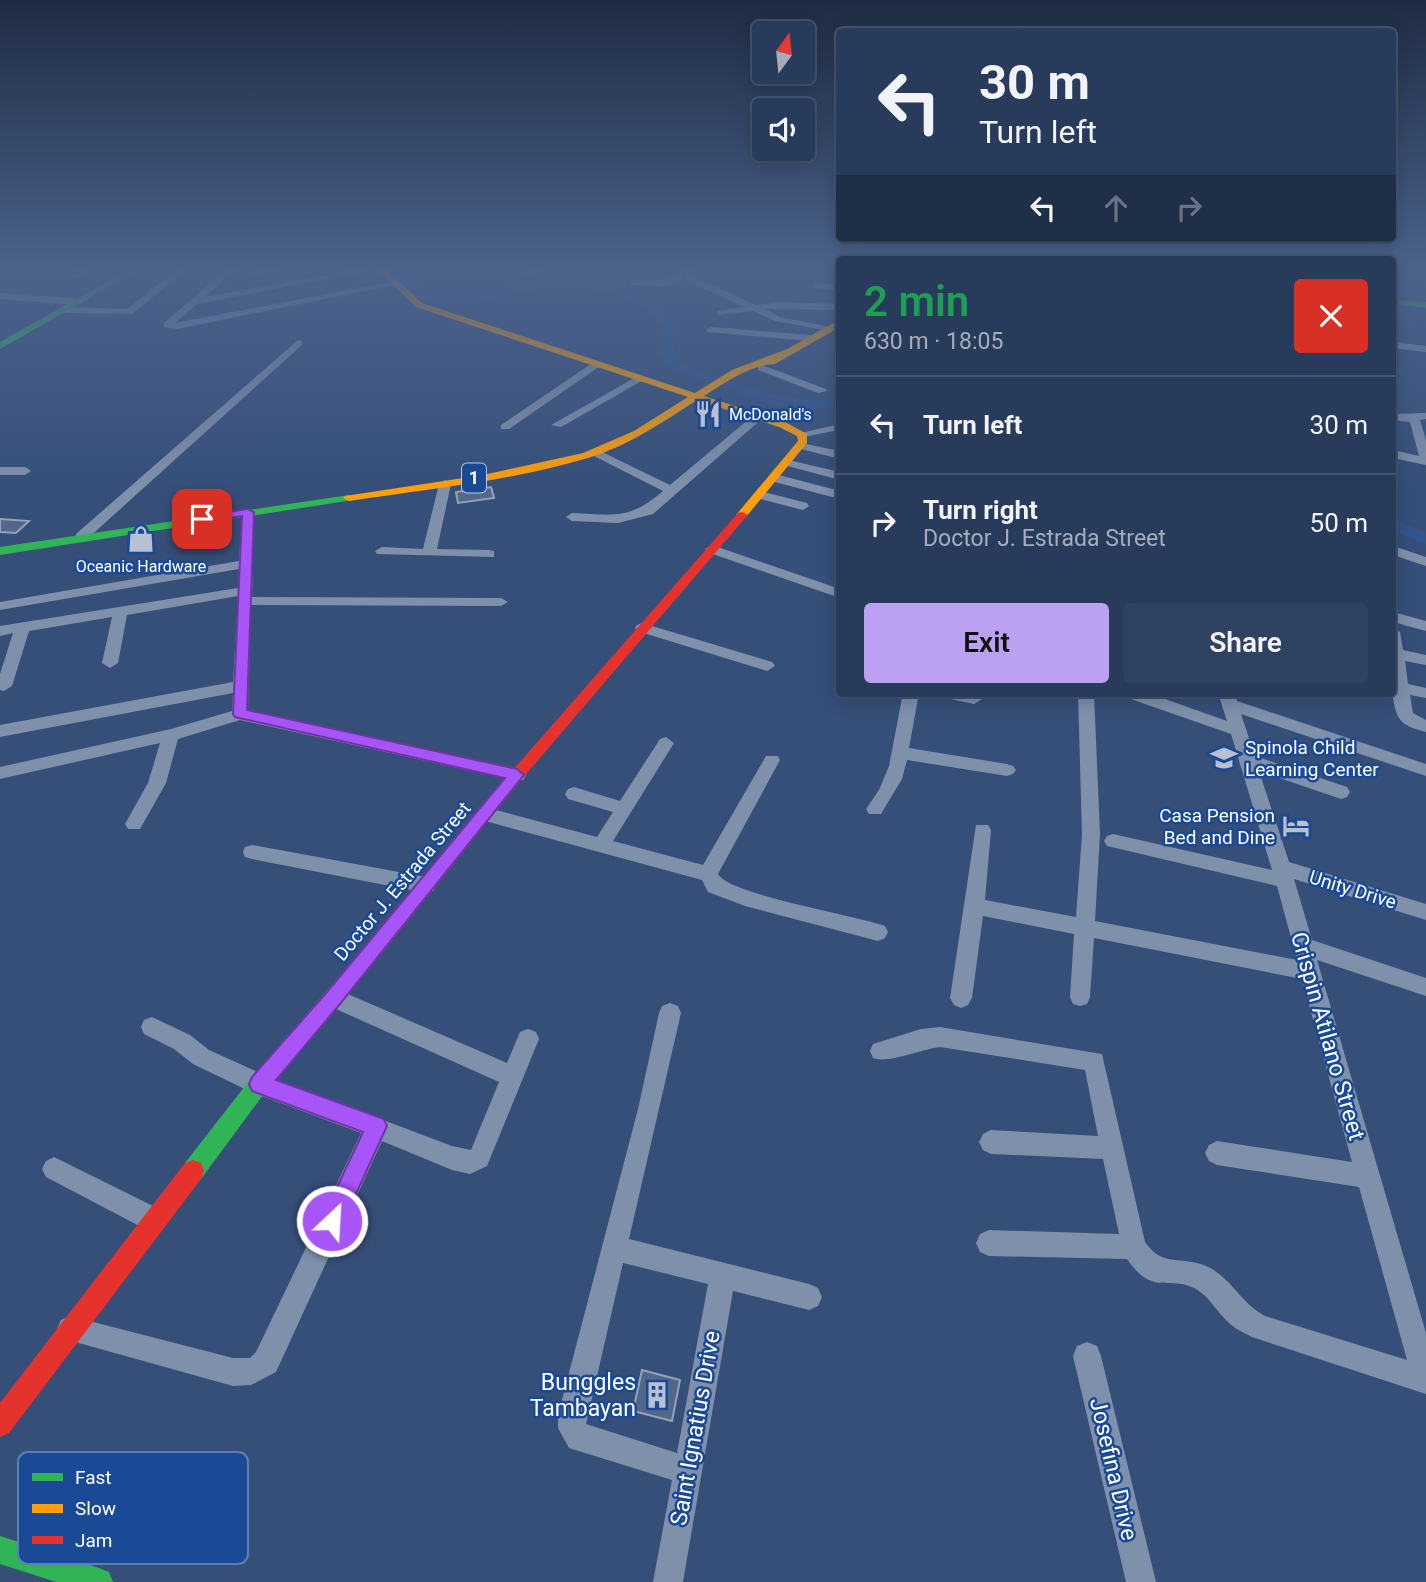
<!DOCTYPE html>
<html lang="en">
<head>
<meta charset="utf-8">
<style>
  :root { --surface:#283b5b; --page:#304261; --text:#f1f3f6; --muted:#a5adbb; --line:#445571; --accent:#bca0f2 }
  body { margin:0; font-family:Roboto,sans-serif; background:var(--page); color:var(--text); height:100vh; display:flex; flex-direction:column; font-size:26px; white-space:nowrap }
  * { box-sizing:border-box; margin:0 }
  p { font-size:23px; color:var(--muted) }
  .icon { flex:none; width:38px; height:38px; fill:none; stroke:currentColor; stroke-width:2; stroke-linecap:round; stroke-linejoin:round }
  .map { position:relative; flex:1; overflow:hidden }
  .drawer { position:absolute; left:836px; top:256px; width:560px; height:441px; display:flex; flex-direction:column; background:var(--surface); border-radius:7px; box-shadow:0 4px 18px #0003,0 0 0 2px var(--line) }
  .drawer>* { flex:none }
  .banner { position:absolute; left:836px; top:28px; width:560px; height:214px; border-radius:7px; box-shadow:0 4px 18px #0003,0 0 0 2px var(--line); background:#283b5b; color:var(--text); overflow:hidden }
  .needle { width:46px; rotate:15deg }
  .fabs { position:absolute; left:752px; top:21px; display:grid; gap:14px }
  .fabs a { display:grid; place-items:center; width:63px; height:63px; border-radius:7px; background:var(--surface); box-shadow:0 4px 18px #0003,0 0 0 2px var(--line); font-size:35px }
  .pin { position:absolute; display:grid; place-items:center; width:60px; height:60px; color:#fff; margin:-30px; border-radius:14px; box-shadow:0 4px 10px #0006 }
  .me { position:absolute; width:77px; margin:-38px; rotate:25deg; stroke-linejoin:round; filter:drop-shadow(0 0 5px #0008) }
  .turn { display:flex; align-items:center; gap:24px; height:147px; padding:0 28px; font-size:32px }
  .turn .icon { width:91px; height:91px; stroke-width:2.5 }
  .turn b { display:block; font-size:49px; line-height:60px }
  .lanes { display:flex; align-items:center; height:66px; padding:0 28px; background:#0003; justify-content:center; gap:35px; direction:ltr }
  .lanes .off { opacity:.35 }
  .round { display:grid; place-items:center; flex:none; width:74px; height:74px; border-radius:7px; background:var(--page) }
  .summary { display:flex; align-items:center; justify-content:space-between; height:119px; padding:0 28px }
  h1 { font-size:42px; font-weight:600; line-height:52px; color:#1e9e55 }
  .button { display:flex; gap:14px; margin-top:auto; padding:14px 28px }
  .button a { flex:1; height:80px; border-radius:7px; background:var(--accent); color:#111; font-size:28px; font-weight:600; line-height:80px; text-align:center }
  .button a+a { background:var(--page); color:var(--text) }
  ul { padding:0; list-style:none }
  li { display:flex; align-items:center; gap:21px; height:98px; padding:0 28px; border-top:2px solid var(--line) }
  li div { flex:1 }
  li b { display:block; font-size:26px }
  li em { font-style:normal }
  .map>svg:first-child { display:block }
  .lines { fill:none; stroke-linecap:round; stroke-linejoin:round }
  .river { fill:#33548b; fill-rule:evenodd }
  .building { fill:#536788; stroke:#94a2b9; stroke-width:2 }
  .street { fill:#7f90ab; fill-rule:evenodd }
  .fast { fill:#30b455; fill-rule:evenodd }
  .slow { fill:#ff9f0a; fill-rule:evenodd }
  .jam { fill:#e5322d; fill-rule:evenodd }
  .route { fill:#a855f7; stroke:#6d37a1; stroke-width:2 }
  .labels { text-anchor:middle; stroke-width:5; stroke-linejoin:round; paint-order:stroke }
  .far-poi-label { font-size:16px; fill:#fff; stroke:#1a4995; text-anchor:start }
  .shield { fill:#1a4995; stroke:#bac8df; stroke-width:2 }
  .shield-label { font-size:18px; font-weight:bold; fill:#fff }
  .poi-label { font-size:19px; fill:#fff; stroke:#1a4995; text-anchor:start }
  .street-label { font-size:19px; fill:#fff; stroke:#1a4995 }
  .near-street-label { font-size:23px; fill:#fff; stroke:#1a4995 }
  .near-poi-label { font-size:23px; fill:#fff; stroke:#1a4995; text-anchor:end }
  .key { fill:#1a4995; stroke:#5f80b5; stroke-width:2 }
  .key-label { font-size:19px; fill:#fff }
</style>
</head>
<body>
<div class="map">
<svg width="1426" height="1582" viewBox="0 0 1426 1582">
  <rect width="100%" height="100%" fill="#364f79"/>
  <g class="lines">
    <!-- river -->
    <path class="river" d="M401,267h12l-3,7c8,10 16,19 29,22 25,7 54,-6 79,-11 53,-10 122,-7 159,38l-3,30 4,8c51,23 105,43 162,37v10l-38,1 -33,-5 -102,-37 -7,-14 3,-29c-40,-39 -97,-42 -150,-30 -29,7 -60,18 -89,6 -12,-5 -19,-16 -26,-26z
      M1393,520l33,12v12l-33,-13z"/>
  </g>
  <!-- building -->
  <path class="building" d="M491,487l3,11 -36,5 -2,-11z
    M0,519l29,2 -13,12 -16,-1z
    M642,1370l38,10 -8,41 -39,-10z"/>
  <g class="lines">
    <!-- street -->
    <path class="street" d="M82,267h11l-15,10h-6v-4z
      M180,267h10l-58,47 -68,-1 -5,-3 5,-3 63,2z
      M229,267h10l-34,30 164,-30 15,1 -187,36 -22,19 220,-42 4,3 -222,45 -13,-2v-4z
      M273,267h20l-43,10 -4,-3z
      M536,267h18l-28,8 -4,-3z
      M690,267h11l-15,9h6l64,29 21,-3 63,2v6l-75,-1 15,8 55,11 -5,3 -55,-10 -22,-10 -36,4v-4l27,-4 -58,-27v-4l-20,10 -33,-1 -4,-3 4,-3 31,1z
      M816,283l24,2v6l-27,-3 -1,-2z
      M0,293l78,6 5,3 -5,3 -78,-6z
      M711,327l99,8 5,3 -5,3 -102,-9 -2,-2z
      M298,340l4,1v4l-216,195h-10v-6z
      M1393,342l33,4v6l-33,-4z
      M594,362l9,2 -94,65h-8v-4z
      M762,365l64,24 1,2 -9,2 -60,-23v-4z
      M638,376l9,2 -86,49 -10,-2z
      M1426,413v6l-6,1 6,20v25l-33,-7v-8l26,6 -9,-34 -17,-2v-6z
      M755,414l10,2 -112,98 -35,9 -46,-2 -6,-4 6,-4c41,2 58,7 91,-22l-73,-37v-4h8l72,35z
      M840,424v6l-38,7 -6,-3z
      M801,443l39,8v8l-43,-11v-4z
      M784,459l56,13v8l-56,-15z
      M0,467h25l6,4 -6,4h-25z
      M775,474l65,17v8l-69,-18v-6z
      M445,480l6,4 -14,65 52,1 5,1v6l-117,-3 -2,-3 7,-4 41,2 16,-65z
      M760,491l47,12 2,3 -6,4 -47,-12v-6z
      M248,508l6,4 -2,85 249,1 7,4 -7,4 -250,-1 -3,105 269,59 6,1 3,5 -3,5 -6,1 -277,-61 -62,19 -12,44 -26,46h-12l-3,-5 23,-41 12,-40 -160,36v-12l171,-38 61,-18 1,-18 -233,44v-12l233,-43 5,-86 -111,19 -9,48 -8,5 -8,-5 10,-46 -83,14 -17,55 -8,5 -4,-1v-16l13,-41 -13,3v-10l238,-38 1,-19 -239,41v-8l239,-41 3,-49z
      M712,545l128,44v9l-133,-46 -2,-3z
      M1393,546l33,11v9l-33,-11z
      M1393,612l33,9v10l-33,-9z
      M642,623l130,39 3,4 -8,5 -130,-40 -2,-3 2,-3z
      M1393,627l7,5 3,18 23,5v10l-21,-4 3,23 18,4v10l-16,-3 3,18 13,7v12c-10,-3 -23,-5 -28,-16 -10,-20 -5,-65 -5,-89z
      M903,693h16l-10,55 98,16 6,2 3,4 -3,4 -6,2 -100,-16 -5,19 -21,35h-12l-3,-5 13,-19 10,-24z
      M939,693l41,2 2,4 -8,5 -33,-7z
      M1078,693h16l6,141 -5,87 202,39 -20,-74 -170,-40 -3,-5 3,-5 6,-2 159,36 -41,-136 -106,-37 -2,-4h25l79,28 -9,-28h16l3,8 189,63v12l-185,-62 14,42 92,31 3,5 -3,5 -6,2 -82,-28 30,91 137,42v16l-132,-41 18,61 114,38v18l-109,-36 109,373v61l-174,-57c-10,-5 -20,-10 -27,-18 -10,-10 -18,-25 -31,-31 -27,-13 -41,9 -67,-29l-138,-3 -9,-4 -4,-9 4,-9 9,-4 130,4 -16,-75 -112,-5 -8,-4 -4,-8 4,-8 8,-4 107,6 -13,-66 -145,-23c-18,2 -52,17 -67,11l-3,-7 3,-7 48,-15 19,-2 162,27 43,188c19,27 35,12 63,25 23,11 34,37 57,49l142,44 -48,-173 -142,-22 -8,-4 -4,-8 4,-8 8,-4 135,21 -50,-183 -208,-41 -4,59 -3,7 -7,2 -7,-2 -3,-7 4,-63 -91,-18 -11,82 -4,7 -7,3 -7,-3 -4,-7 26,-173h12l3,5 -6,70 91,17 6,-83z
      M1282,693h17l1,1 -8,5z
      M666,737l8,6 -61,98 90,24 63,-109h12l2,4 -62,114c12,21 137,41 167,52l3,6 -3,6 -7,3 -133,-35 -37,-14 -6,-12 -217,-59 -6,-2 -3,-5 3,-5 6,-2 112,30 16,-25 -45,-13 -3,-5 3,-5 6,-2 46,14 40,-62z
      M252,845l174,32 7,2 3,6 -3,6 -7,2 -174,-34 -7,-2 -2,-5 2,-5z
      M334,988l173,75 13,-31 8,-3 8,3 3,7 -52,127 -17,8 -18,-4 -70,-29 -106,231 -25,13 -18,1 -172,-48 -4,-9 4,-9 9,-4 163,42h17l6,-6 105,-219 -110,-41 -58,-28 -19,-15 -30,-15 -3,-7 3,-7 8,-3 38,18 19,15 55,25 188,71 19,4 28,-68 -172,-77 -4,-7 4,-7z
      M670,1003l8,3 3,7 -52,226 180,45 9,4 4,9 -4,9 -9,4 -76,-19 -50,291h-30l19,-102 -103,-32 -11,-20v-13l80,-306 21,-96 3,-7zM623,1263l85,21 -31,169 -91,-29z
      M54,1157l109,54 3,9 -3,9 -9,3 -9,-3 -99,-52 -4,-8 4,-8z
      M1087,1342l10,4 4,10 55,226h-30l-53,-226 4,-10z"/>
    <!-- fast -->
    <path class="fast" d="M133,267h10l-143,82v-7z
      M1393,300l33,2v6l-33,-4z
      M349,495l6,3 -2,2 -353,55v-8z
      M381,933l6,2 3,6 -3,6 -121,144 -65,88 -8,3 -8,-3 -3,-8 3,-8 67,-86 123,-142z
      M0,1536l99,32 10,4 4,10h-57l-56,-18z"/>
    <!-- slow -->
    <path class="slow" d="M375,267h9l38,36 273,90 37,-23 55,-21 50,-28 3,-1v7l-65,37c-25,1 -48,17 -71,32l83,27 20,11v9l-61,74 -10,-2 62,-74 -1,-5 -18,-9 -82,-27c-34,22 -69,46 -109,58 -78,23 -159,31 -239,43l-6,-3 2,-2 138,-21 100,-22 51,-22 54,-34 -272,-90z"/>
    <!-- jam -->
    <path class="jam" d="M742,512l6,3 -2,2 -224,262 -135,168 -6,2 -6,-2 -3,-6 3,-6 137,-164 226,-258z
      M193,1160l8,3 3,8 -3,8 -192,254 -9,4v-34l185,-240z"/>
  </g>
  <!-- sky -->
  <linearGradient id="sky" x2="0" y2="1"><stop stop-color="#1e2b43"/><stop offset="0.55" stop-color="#4c638c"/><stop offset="1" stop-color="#4c638c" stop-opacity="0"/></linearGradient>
  <rect width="1426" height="489" fill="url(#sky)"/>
  <!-- route -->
  <path class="route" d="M248,509l6,3 -7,198 270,59 7,6 -184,229 -64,76 108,39 3,7 -47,103 -8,3 -8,-3 -3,-8 42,-89 -111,-41 -3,-7 3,-7 75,-85 178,-214 -270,-61 -2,-3 9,-198 -40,7 -6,-4 6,-3z"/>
  <!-- icons -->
  <defs>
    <symbol id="restaurant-bare" viewBox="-9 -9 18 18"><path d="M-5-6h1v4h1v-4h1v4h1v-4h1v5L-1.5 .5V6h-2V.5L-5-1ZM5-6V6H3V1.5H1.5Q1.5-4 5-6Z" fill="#b9c1d0" stroke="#1a4995" stroke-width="2.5" paint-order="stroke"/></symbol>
    <symbol id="shop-bare" viewBox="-9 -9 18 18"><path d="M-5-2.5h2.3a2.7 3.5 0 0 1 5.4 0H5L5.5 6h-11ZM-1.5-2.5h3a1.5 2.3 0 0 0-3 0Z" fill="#b9c1d0" stroke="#1a4995" stroke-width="2.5" paint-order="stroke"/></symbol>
    <symbol id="school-bare" viewBox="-9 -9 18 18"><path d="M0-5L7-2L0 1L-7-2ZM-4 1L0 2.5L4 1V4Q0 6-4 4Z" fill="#b9c1d0" stroke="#1a4995" stroke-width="2.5" paint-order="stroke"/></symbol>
    <symbol id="hotel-bare" viewBox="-9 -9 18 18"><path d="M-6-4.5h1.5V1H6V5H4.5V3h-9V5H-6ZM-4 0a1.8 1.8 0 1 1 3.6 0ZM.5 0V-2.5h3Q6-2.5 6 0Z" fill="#b9c1d0" stroke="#1a4995" stroke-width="2.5" paint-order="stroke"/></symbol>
    <symbol id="building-bare" viewBox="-9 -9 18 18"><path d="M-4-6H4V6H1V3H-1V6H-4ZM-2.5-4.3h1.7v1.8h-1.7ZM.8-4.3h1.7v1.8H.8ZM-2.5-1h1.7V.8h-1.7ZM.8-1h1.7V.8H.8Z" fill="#b9c1d0" stroke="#1a4995" stroke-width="2.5" paint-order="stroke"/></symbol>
  </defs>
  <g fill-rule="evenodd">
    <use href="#restaurant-bare" x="689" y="395" width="38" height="38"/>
    <use href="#shop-bare" x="122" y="520" width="38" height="38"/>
    <use href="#school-bare" x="1205" y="739" width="38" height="38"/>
    <use href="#hotel-bare" x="1277" y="807" width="38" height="38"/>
    <use href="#building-bare" x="638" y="1376" width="38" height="38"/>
  </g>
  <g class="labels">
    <!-- far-poi labels -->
    <g class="far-poi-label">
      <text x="729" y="420">McDonald's</text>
      <text x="141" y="572" text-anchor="middle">Oceanic Hardware</text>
    </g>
    <!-- shield labels -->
    <rect class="shield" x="462" y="463.5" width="24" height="29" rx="5"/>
    <g class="shield-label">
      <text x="474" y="484">1</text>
    </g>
    <!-- poi labels -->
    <g class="poi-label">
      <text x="1245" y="754">Spinola Child<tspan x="1245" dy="22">Learning Center</tspan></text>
      <text x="1275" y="822" text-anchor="end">Casa Pension<tspan x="1275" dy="22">Bed and Dine</tspan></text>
    </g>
    <!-- street labels -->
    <g class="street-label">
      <text transform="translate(402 881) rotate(-50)" y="7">Doctor J. Estrada Street</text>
      <text transform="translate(1353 889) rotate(17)" y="7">Unity Drive</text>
    </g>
    <!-- near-street labels -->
    <g class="near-street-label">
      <text transform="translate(1328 1036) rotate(74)" y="8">Crispin Atilano Street</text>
      <text transform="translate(695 1428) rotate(-80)" y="8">Saint Ignatius Drive</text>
      <text transform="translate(1114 1469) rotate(77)" y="8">Josefina Drive</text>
    </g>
    <!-- near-poi labels -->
    <g class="near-poi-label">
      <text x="636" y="1390">Bunggles<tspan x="636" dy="26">Tambayan</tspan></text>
    </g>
  </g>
  <!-- legend -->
  <rect x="18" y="1452" width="230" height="112" rx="10" class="key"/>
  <rect x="32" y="1473" width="31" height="8" fill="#30b455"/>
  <rect x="32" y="1504" width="31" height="9" fill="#ff9f0a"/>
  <rect x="32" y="1536" width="31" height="8" fill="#e5322d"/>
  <g class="key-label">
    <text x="75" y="1484">Fast</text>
    <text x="75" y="1515">Slow</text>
    <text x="75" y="1547">Jam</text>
  </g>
</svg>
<div class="fabs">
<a><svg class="needle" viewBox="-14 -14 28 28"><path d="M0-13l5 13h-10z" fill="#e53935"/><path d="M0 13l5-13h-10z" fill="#a5adbb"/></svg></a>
<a><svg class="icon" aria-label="sound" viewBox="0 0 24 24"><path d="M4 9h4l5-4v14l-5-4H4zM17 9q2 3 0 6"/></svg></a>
</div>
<div class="pin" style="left:202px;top:519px;background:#d93025"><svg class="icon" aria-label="arrive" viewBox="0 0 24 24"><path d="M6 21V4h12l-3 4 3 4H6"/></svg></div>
<svg class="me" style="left:332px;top:1221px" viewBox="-20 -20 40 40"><circle r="17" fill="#a855f7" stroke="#fff" stroke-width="3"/><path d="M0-11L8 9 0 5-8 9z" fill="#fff"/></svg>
<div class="banner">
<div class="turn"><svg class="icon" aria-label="left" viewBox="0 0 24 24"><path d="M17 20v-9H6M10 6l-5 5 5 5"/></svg><div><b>30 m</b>Turn left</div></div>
<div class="lanes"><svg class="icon" aria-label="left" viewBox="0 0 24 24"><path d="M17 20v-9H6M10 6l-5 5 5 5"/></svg><svg class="icon off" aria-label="ahead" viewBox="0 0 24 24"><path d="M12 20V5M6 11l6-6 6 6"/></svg><svg class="icon off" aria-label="right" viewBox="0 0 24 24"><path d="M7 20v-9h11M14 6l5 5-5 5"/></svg></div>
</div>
<section class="drawer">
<div class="summary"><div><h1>2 min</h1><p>630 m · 18:05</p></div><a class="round" style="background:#d93025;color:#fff"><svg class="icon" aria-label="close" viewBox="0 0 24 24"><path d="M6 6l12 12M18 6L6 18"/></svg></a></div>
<ul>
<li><svg class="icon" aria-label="left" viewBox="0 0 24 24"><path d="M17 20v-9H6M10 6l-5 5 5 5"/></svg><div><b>Turn left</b></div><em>30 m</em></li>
<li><svg class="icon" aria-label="right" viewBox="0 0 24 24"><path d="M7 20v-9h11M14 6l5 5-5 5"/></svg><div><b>Turn right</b><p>Doctor J. Estrada Street</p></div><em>50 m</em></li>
</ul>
<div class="button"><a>Exit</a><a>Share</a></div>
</section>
</div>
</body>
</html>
